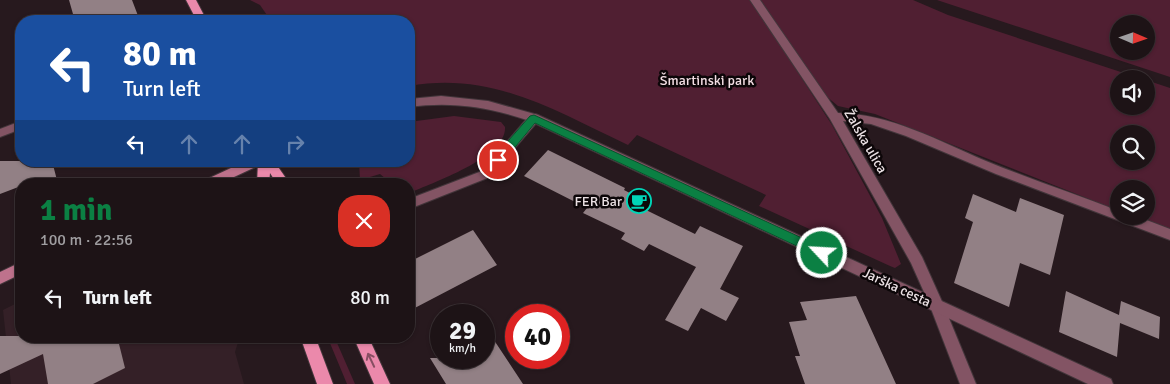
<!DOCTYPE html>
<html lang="en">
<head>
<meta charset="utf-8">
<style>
  :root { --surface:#1d1316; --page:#2a2023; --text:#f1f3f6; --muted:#a09ea1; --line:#3b3235; --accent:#0b8043 }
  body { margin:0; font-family:Signika,sans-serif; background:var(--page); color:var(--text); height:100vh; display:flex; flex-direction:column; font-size:19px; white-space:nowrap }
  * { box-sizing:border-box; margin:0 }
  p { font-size:16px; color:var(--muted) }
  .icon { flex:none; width:28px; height:28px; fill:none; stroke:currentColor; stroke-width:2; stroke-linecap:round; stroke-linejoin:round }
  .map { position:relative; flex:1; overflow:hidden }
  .drawer { position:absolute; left:15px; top:178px; width:400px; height:165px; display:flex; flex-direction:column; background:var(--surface); border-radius:20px; box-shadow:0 1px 4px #0004,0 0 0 1px var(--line) }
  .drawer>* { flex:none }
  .top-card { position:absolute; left:15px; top:15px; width:400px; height:152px; border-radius:20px; box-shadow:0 1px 4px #0004,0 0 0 1px var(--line); background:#1a4fa0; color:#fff; overflow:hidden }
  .needle { width:32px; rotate:92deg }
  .buttons { position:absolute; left:1110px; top:15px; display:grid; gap:10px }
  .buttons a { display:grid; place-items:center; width:45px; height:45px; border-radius:50%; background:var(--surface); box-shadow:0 1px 4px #0004,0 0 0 1px var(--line); font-size:25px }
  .speed { position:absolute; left:430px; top:304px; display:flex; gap:10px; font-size:25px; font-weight:700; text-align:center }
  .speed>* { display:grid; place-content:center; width:65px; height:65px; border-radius:50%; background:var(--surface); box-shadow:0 1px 4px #0004,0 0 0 1px var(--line); line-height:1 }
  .speed small { font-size:12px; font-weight:400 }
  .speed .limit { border:8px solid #d22; background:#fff; color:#111 }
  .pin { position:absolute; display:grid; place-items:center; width:42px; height:42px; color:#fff; margin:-21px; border:2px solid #fff; border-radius:50%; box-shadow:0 1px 5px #0007 }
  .me { position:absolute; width:55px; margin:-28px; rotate:295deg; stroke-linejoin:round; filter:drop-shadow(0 0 4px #0008) }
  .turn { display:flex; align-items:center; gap:18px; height:105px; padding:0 25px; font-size:22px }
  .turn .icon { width:65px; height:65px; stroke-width:2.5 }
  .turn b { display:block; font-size:35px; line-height:42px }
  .lanes { display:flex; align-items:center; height:48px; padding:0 25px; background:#0003; justify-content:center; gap:25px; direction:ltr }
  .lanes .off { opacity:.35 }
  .round { display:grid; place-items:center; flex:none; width:52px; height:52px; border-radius:20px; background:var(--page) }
  .head { display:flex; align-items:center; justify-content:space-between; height:85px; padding:0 25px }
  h1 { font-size:30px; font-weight:700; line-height:38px; color:var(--accent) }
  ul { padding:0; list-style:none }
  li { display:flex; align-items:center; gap:15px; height:70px; padding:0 25px }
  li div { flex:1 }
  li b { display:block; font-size:19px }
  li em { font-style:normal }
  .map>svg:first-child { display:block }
  .built { fill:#342027 }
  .green { fill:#501f32; fill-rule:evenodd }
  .building { fill:#928085 }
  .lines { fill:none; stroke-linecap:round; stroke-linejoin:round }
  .service-casing { stroke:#42353a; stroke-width:2 }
  .minor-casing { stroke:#42353a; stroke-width:2 }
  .tertiary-casing { stroke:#42353a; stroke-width:2 }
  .secondary-casing { stroke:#42353a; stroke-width:2 }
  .primary-casing { stroke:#42353a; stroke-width:2 }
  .service { fill:#835464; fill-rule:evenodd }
  .minor { fill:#835464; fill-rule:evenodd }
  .tertiary { fill:#835464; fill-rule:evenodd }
  .secondary { fill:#be728c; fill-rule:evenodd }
  .primary { fill:#eb89ab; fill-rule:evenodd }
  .oneway { stroke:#874e62 }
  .route { fill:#0b8043; stroke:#07532c }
  .labels { text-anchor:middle; stroke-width:5; stroke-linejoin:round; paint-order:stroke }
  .park-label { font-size:14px; fill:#f3dee4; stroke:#0c0608 }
  .street-label { font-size:14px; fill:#eae0e3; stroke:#0c0608 }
  .poi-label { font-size:14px; fill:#eae0e3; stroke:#0c0608; text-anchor:end }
</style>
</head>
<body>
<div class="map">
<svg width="1170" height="384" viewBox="0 0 1170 384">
  <rect width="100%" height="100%" fill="#27191e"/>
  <!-- built -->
  <path class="built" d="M21,301v35h219l-5,16 9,32h-233l-8,-74z"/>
  <!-- green -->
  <path class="green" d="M250,0h501l81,125 50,93 19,46 -6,4 -5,-2 -131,-60 7,-11 -129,-60 -9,10c-73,-34 -135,-74 -219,-59v-65h-138l-11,-16z
    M760,0h153l35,15 194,64h-23v27h27v-26l24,8v144l-39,-16h15v-27h-27v22l-244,-97 -37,-8 -12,-10zM1119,134h27v27h-27z
    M937,0h233v77l-227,-75zM1119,24h27v27h-27z
    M454,116l47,6 4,5c2,30 -73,56 -96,66v-9h-17l-12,-10 -20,6 -1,-19h50v-39z
    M327,336h7l21,48h-8z"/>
  <!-- building -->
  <path class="building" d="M69,0h63l8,21h-65z
    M548,150l77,38 -1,2 27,14 -5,6 49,24 5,-8 43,20 -23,43 19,9 -13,23 -25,-13 -13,23 -23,-11 31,-53 -47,-23 -5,7 -23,-12 4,-6 -42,-20 4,-5 -63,-32z
    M0,161h52l6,23h-37v2l-21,8z
    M973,194l43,18 4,-14 44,17 -14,60 -30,-12 -11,44 -55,-24 19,-61 -8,-4z
    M473,230l24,35 -88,46v-49z
    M1066,291l53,24 2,-14 39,16 -1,22 -39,-16 -3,34 -58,-25z
    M856,296l40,88h-91l-10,-28h5l-11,-34 18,-2 -7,-18z
    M484,325l39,59h-77l-16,-26h54z
    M0,336h117l8,32 -32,16h-45l-5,-30 -43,20z"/>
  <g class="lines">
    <defs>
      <path id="service" d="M750,0h10l78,113c53,1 101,28 148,48 44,18 89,33 133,50v5h17l34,13v11l-174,-66 -90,-38 -35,-12 -28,-3 79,136 22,49 -2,4 -5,2 -5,-2 -21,-47 -81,-144z
        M534,114l4,1 2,3 -2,3 -48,56 -81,32v-10l73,-28 48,-56z
        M21,121v8l-21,8v-8z"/>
      <path id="minor" d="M937,300l5,2 2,4 32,78h-16l-30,-78 2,-4z"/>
      <path id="tertiary" d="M441,96l47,5 50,14 573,264 2,5h-25l-558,-263c-41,-14 -78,-20 -121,-14v-8z"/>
      <path id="secondary" d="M246,161h18l-2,3 -43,20h-18l2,-3z
        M21,262v12l-21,10v-12z"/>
      <path id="primary" d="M186,0h10l11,21h-10z
        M258,161h16l16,23h-13l-7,-11 -1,11h-12z
        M300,336h15l18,48h-16z
        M353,336h15l22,48h-16z"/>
    </defs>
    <!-- service casing -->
    <use href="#service" class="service-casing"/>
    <!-- minor casing -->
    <use href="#minor" class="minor-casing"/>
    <!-- tertiary casing -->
    <use href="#tertiary" class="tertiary-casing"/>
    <!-- secondary casing -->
    <use href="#secondary" class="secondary-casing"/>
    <!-- primary casing -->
    <use href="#primary" class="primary-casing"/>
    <!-- service -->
    <use href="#service" class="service"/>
    <!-- minor -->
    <use href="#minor" class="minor"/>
    <!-- tertiary -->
    <use href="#tertiary" class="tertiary"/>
    <!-- secondary -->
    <use href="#secondary" class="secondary"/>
    <!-- primary -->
    <use href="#primary" class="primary"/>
  </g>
  <!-- one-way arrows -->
  <defs><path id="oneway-shaft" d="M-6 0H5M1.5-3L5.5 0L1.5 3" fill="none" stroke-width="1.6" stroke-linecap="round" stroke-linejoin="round" transform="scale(1.25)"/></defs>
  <use class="oneway" href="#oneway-shaft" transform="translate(371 360) rotate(-115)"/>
  <!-- route -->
  <path class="route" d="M534,115l292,134 2,4 -2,3h-8l-283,-133 -33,40h-8l-2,-3 2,-3 36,-41z"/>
  <!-- icons -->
  <defs>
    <symbol id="cafe-ring" viewBox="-11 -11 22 22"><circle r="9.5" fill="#0c0608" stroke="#00d5b7" stroke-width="1.5"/><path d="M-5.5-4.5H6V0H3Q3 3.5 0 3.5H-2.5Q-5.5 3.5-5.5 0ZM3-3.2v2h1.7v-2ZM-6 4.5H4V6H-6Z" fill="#00d5b7"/></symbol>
  </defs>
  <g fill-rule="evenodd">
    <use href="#cafe-ring" x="625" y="187" width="28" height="28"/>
  </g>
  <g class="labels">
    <!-- park labels -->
    <g class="park-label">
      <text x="707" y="85">Šmartinski park</text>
    </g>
    <!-- street labels -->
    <g class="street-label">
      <text transform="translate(866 141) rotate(60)" y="5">Žalska ulica</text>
      <text transform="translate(897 287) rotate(25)" y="5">Jarška cesta</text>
    </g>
    <!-- poi labels -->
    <g class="poi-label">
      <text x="622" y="206">FER Bar</text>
    </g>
  </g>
</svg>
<div class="buttons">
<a><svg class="needle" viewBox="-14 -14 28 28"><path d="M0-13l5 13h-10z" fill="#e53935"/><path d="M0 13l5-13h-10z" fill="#a09ea1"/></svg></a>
<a><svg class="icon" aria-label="sound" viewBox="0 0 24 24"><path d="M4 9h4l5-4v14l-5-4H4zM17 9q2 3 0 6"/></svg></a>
<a><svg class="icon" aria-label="search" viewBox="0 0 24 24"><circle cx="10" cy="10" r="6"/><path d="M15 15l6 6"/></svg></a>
<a><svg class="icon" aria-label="layers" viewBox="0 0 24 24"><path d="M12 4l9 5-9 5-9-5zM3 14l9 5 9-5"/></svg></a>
</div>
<div class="speed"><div>29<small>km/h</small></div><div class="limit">40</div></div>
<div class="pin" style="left:498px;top:160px;background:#d93025"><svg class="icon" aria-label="arrive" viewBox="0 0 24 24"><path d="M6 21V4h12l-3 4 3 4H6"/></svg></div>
<svg class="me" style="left:822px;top:253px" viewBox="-20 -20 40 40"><circle r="17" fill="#0b8043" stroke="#fff" stroke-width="3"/><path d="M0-11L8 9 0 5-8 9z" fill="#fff"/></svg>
<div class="top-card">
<div class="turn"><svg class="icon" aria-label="left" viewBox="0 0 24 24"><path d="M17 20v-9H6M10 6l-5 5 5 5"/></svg><div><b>80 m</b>Turn left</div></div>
<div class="lanes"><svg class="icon" aria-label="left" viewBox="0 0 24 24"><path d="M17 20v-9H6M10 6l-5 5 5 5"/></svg><svg class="icon off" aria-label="ahead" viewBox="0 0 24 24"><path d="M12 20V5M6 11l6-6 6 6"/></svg><svg class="icon off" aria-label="ahead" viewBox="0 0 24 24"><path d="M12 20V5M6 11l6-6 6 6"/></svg><svg class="icon off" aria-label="right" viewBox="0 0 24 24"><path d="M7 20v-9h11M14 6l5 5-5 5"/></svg></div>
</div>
<section class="drawer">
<div class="head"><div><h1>1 min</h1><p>100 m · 22:56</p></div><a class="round" style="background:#d93025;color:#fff"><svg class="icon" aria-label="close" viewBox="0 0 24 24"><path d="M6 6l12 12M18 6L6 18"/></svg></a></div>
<ul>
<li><svg class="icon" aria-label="left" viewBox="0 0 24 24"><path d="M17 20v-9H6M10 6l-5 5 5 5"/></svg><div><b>Turn left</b></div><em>80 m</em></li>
</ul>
</section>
</div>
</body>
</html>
